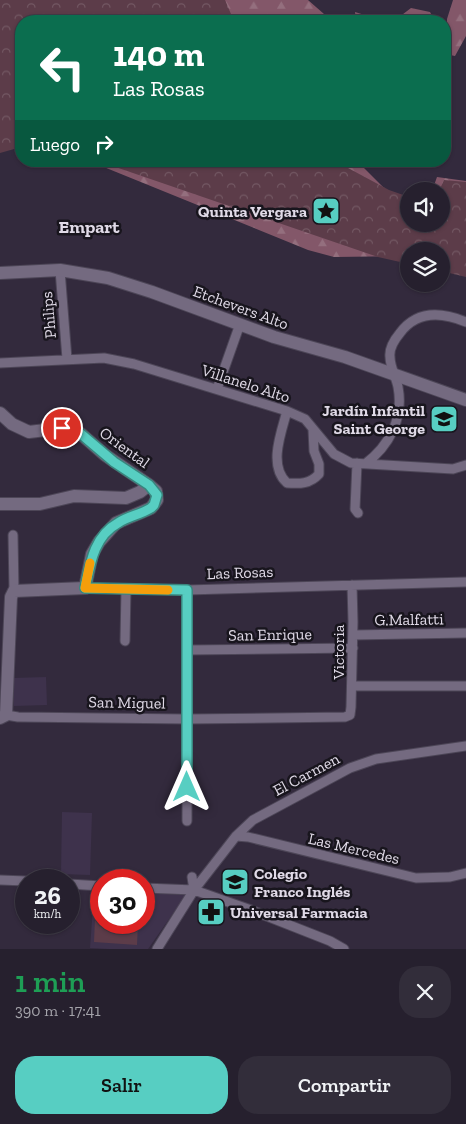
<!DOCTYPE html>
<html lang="es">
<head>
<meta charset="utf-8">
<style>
  :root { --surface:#26202e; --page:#322d3a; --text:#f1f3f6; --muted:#a4a3aa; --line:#423e4a; --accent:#57cec2 }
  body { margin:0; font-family:"Zilla Slab",serif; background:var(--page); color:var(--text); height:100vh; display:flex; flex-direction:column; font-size:19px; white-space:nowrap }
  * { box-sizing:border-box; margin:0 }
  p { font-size:16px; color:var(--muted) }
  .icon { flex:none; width:28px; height:28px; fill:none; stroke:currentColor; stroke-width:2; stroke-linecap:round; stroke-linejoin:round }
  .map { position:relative; height:949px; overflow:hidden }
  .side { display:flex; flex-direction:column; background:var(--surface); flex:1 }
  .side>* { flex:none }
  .guide { position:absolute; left:15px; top:15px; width:436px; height:152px; border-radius:20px; box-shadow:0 1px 4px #0004,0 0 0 1px var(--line); background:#0b6e4f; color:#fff; overflow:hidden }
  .buttons { position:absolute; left:400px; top:182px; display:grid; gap:10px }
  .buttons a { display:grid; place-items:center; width:50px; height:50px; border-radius:50%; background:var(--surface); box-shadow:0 1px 4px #0004,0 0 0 1px var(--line); font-size:25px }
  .speed { position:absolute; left:15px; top:869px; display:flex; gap:10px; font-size:25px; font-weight:700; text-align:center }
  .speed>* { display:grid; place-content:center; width:65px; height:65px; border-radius:50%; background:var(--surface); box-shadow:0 1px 4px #0004,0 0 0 1px var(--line); line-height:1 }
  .speed small { font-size:12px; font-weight:400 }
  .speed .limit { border:8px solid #d22; background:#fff; color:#111 }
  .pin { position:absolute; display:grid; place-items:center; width:42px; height:42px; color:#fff; margin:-21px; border:2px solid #fff; border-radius:50%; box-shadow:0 1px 5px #0007 }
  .me { position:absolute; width:55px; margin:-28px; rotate:0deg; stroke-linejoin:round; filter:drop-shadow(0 0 4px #0008) }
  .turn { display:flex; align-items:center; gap:18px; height:105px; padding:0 15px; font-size:22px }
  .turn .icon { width:65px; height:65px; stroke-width:2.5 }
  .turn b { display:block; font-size:35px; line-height:42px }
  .then { display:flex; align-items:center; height:48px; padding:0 15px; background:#0003; gap:10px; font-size:19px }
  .round { display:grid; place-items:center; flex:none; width:52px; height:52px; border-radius:20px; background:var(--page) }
  .overview { display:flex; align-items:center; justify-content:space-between; height:85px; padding:0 15px }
  h1 { font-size:30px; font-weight:600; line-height:38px; color:#1e9e55 }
  .button { display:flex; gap:10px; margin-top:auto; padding:10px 15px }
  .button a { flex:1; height:58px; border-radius:20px; background:var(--accent); color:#111; font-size:20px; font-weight:600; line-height:58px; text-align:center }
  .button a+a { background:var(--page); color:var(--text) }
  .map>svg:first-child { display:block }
  .built { fill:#3e324c }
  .grass { fill:#5c3c49 }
  .forest { fill:url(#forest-firs) }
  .park { fill:url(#park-crowns) }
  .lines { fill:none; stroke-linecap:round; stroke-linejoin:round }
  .street-casing { stroke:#4d4657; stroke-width:11 }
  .secondary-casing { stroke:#4d4657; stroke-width:14 }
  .street { stroke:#746a80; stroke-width:9 }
  .secondary { stroke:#746a80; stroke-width:12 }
  .route-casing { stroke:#39867e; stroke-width:12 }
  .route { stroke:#57cec2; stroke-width:9 }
  .slow { stroke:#f59e0b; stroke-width:9 }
  .labels { text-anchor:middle; stroke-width:5; stroke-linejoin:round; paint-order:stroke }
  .poi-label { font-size:16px; font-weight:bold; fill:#e0dae7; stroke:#18151d; text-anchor:end }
  .street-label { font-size:16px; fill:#e0dae7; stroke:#18151d }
  .neighbourhood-label { font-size:18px; font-weight:bold; fill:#e0dae7; stroke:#18151d }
</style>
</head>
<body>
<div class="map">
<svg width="466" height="949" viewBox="0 0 466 949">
  <defs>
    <pattern id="forest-firs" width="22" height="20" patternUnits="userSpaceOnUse" patternTransform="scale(1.25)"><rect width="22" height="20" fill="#835769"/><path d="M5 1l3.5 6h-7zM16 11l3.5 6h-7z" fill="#946f7e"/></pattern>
    <pattern id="park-crowns" width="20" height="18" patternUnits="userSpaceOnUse" patternTransform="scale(1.25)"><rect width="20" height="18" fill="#5c3c49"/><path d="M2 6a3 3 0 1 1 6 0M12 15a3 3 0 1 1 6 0" fill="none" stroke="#735863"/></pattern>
  </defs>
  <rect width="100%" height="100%" fill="#332a3d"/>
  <!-- built -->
  <path class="built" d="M46,677l1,28 -33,1 -1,-28z
    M62,812l30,1 -2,62 -29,-1z
    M94,892h7v30h43v-29l42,2 -38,54h-39l-19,-1z"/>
  <!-- grass -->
  <path class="grass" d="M95,919l6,1v2l37,1 -1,22 -43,-3z"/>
  <!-- forest -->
  <path class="forest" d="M0,0h308l24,21h-311z
    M453,0h13v36l-11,20 -10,-2v-14l2,3v-24z
    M411,8l19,4 5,9h-41z
    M355,12l29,9h-28z
    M89,161h268l31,31 21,32h32v-33h-9l5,-14 29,4v87l-25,-17h-32v5l-75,1 -26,-7z"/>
  <!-- park -->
  <path class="park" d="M0,0h225l9,21h-213v126l-21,6z
    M98,161h237l54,29 20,7v27h32v-33h-2l5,-11 22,2v95l-25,-6v-20h-32v13l-31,-7z"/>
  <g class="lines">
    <defs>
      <path id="street" d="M60,270l7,89
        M0,363l104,-5 30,6 153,47 18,8 29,35 17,9 102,6 13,-4
        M217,389l23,-65
        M287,411c-6,22 -19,55 0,72 13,1 23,1 32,-9v-10l-5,-13 -1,-21
        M357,463l-2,46 3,4
        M365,464c24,-18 39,-45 33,-77 -2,-10 -8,-20 -8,-30 -1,-8 5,-18 10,-24 17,-23 42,-21 66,-11
        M13,535l1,56
        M85,588l102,2 279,-8
        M187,590v231
        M353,635l113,-2
        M125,641l1,-52
        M187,650l166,-2
        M352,686h114
        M6,715l12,2 169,2 158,-2 5,-2 1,-8 2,-85 -1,-37
        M236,836l12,1 168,41 34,-1 16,-4
        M192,877l2,13
        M0,880l26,1
        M69,884l32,2
        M144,888l50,2 57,20 79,31 14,8
        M157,949l37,-59 42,-54 17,-16 97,-52 26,-9 90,-13"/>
      <path id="secondary" d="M0,273l60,-3 48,8 44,14 122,45 71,20 121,43
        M0,413l12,11 17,8 33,-4 19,6 24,21 44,30 7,6 1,9 -6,8 -35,15 -17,19 -7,12 -7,34 -71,3 -3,6 -5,118 -6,3
        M0,504h40l34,-8 52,2 14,-6 9,-7"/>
    </defs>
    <!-- street casing -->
    <use href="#street" class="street-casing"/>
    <!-- secondary casing -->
    <use href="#secondary" class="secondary-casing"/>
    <!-- street -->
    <use href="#street" class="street"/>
    <!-- secondary -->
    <use href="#secondary" class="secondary"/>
  </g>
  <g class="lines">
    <defs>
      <path id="route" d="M62,428l9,2 10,4 33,28 35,23 8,10 -3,10 -3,3c-11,7 -23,8 -33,15 -24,13 -28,41 -33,65l102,2v197"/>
    </defs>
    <!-- route casing -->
    <use href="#route" class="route-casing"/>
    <!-- route -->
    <use href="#route" class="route"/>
    <!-- slow -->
    <path class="slow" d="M90,563l-5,25 83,2"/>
  </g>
  <!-- icons -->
  <defs>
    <symbol id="sight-square" viewBox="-11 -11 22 22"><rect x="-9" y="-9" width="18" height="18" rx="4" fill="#57cec2" stroke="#18151d"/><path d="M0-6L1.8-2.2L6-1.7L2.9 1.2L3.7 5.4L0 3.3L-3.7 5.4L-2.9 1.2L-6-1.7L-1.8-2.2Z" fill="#111"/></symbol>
    <symbol id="school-square" viewBox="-11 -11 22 22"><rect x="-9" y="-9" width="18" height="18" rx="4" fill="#57cec2" stroke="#18151d"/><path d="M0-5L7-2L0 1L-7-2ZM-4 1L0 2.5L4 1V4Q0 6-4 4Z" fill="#111"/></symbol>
    <symbol id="pharmacy-square" viewBox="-11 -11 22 22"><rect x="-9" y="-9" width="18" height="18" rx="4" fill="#57cec2" stroke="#18151d"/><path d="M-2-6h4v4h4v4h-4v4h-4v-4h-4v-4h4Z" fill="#111"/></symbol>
  </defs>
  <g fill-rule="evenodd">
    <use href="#sight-square" x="310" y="195" width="32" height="32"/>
    <use href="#school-square" x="428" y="403" width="32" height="32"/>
    <use href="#school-square" x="219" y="866" width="32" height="32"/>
    <use href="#pharmacy-square" x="195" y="896" width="32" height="32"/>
  </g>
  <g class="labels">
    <!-- poi labels -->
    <g class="poi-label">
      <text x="307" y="217">Quinta Vergara</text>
      <text x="425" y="416">Jardín Infantil<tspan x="425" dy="18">Saint George</tspan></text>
      <text x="254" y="879" text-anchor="start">Colegio<tspan x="254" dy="18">Franco Inglés</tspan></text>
      <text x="230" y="918" text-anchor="start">Universal Farmacia</text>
    </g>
    <!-- street labels -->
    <g class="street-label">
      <text transform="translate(241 307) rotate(20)" y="6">Etchevers Alto</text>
      <text transform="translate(48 315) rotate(-95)" y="6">Philips</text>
      <text transform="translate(246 383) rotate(18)" y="6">Villanelo Alto</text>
      <text transform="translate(125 447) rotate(36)" y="6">Oriental</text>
      <text transform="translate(240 572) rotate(-2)" y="6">Las Rosas</text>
      <text transform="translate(409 619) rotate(-1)" y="6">G.Malfatti</text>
      <text transform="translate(270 634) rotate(-1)" y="6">San Enrique</text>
      <text transform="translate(338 652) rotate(-90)" y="6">Victoria</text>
      <text transform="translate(127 702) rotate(1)" y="6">San Miguel</text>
      <text transform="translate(306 774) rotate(-28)" y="6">El Carmen</text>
      <text transform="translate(354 848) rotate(13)" y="6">Las Mercedes</text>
    </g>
    <!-- neighbourhood labels -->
    <g class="neighbourhood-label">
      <text x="89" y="233">Empart</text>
    </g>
  </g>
</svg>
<div class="buttons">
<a><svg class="icon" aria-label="sound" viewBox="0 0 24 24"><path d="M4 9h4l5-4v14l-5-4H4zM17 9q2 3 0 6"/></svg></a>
<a><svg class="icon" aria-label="layers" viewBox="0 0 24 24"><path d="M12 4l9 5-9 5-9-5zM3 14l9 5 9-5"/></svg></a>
</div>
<div class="speed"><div>26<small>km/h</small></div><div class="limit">30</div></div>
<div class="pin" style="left:62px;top:428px;background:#d93025"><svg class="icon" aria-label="arrive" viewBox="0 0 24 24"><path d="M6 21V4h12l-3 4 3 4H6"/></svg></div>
<svg class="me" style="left:187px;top:787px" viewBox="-20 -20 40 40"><path d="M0-17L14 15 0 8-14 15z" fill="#57cec2" stroke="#fff" stroke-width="4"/></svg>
<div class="guide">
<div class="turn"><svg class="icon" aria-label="left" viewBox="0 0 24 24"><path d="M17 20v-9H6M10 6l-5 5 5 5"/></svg><div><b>140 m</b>Las Rosas</div></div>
<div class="then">Luego<svg class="icon" aria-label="right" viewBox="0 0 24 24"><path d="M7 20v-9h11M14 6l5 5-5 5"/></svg></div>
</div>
</div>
<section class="side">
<div class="overview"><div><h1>1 min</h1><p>390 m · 17:41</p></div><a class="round"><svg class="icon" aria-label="close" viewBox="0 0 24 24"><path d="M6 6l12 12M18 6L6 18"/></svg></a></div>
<div class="button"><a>Salir</a><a>Compartir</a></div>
</section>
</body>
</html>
